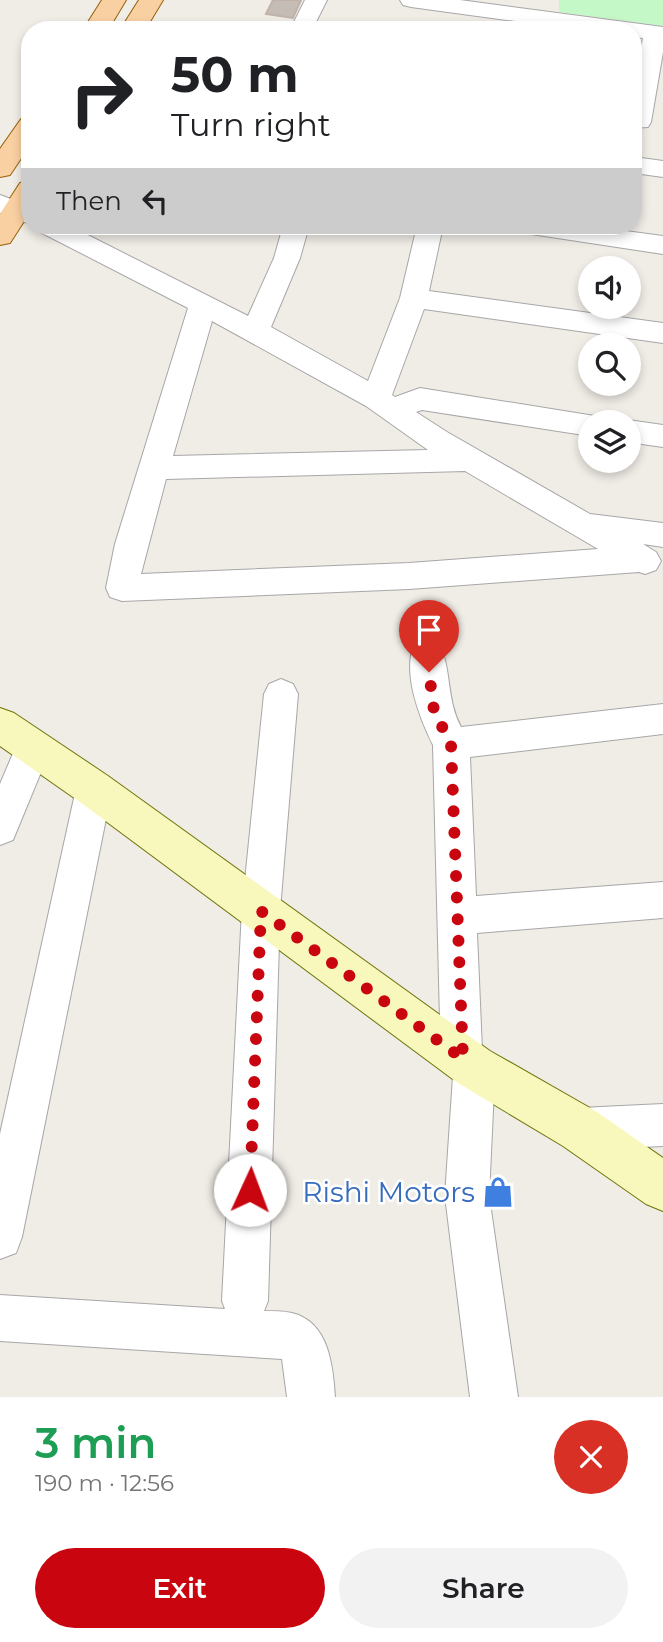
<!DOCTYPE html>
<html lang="en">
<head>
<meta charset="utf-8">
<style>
  :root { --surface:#fff; --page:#f2f2f2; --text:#202124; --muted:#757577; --accent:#c9060f }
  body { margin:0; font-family:Montserrat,sans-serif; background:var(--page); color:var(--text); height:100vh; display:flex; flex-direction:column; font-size:26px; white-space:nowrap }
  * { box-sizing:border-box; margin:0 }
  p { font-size:23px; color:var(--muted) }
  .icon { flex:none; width:38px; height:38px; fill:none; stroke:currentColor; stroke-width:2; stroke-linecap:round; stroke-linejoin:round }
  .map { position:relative; height:1397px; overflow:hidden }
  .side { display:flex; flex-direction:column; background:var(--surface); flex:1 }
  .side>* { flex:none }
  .hud { position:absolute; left:21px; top:21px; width:621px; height:214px; border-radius:28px; box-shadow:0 4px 10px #0003; background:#fff; color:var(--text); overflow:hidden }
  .fabs { position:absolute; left:578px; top:256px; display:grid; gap:14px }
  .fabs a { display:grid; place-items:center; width:63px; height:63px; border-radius:50%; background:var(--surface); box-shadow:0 4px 10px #0003; font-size:35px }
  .pin { position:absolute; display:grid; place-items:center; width:60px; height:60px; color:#fff; margin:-72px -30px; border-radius:50% 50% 50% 0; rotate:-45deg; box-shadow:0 0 7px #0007 }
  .pin .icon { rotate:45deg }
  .me { position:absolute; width:77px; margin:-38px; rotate:2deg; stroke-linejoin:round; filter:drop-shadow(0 0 5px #0008) }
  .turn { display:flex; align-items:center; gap:24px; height:147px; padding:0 35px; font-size:32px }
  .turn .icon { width:91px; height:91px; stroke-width:2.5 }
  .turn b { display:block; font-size:49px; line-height:60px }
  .then { display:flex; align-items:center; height:66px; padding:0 35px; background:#0003; gap:14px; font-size:26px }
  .round { display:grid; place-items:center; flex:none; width:74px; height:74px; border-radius:37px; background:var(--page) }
  .headline { display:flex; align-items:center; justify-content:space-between; height:119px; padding:0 35px }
  h1 { font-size:42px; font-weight:600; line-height:52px; color:#1e9e55 }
  .button { display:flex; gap:14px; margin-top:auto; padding:14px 35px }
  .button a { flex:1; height:80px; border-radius:42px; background:var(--accent); color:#fff; font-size:28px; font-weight:600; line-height:80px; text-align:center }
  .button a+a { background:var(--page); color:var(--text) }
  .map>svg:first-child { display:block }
  .park { fill:#c5f8c7 }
  .building { fill:#c5bcb6; stroke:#c1b3a9; stroke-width:2 }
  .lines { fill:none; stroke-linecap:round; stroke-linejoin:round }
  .street-casing { stroke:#a7a7a7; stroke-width:2 }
  .secondary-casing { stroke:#6e7508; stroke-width:2 }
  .primary-casing { stroke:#976005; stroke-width:2 }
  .street { fill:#fff; fill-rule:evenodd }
  .secondary { fill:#f8f8bd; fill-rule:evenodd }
  .primary { fill:#f9d0a2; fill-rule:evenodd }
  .route { stroke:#c9060f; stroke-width:12; stroke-dasharray:0 21.6 }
  .labels { text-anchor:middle; stroke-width:5; stroke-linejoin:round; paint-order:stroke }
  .near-shop-label { font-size:28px; fill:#366cbe; stroke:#fff; text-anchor:end }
</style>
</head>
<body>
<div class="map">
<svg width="663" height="1397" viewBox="0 0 663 1397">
  <rect width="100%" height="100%" fill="#f0ece6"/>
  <!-- park -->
  <path class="park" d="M559,0h104v26l-104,-14z"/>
  <!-- building -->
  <path class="building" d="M273,0h28l-8,18 -27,-4z"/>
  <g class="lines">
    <defs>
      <path id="street" d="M305,0h22l-15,30h-22z
        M400,0h60l203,27v25l-12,70 -3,5 -14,1v-42l9,-48 -9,-1v-7h-53l-170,-23 -8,-2z
        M634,157l29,4v16l-29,-4z
        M0,195l30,11v18l-30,-11z
        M36,226h34l178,90 26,-58 9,-32h26l-9,32 -29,69 97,54 32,-83 17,-72h26l-14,65 234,32v20l-239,-34 -32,86 3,2 25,-9 181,29 2,5h-13v14l-168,-26 -6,2 31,20 143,82 73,9v24l-20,-3 13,8 5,9 -5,9 -11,4 -6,-2 -230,17 -287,12 -12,-4 -4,-9 9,-44 73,-236 -148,-76zM212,321l154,85 62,44 -255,6zM465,471l133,78 -189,14 -268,11 25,-95z
        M518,226h70l75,10v18l-132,-20 -9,-2z
        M628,420l35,5v22l-35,-5v-20h-6z
        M427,639l12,4c13,27 7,56 22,84l202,-23v30l-193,23 6,139 187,-14v36l-186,15 5,117 7,2 6,15 -6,129 29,201h-48l-25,-201 8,-120 -6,-2 -6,-15 -8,-314c-13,-26 -32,-74 -18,-102z
        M281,679l12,5 5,10 -18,216 -12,391 -4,10c9,0 19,0 28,2 37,9 41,53 43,84h-48l-5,-38 -282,-18v-46l225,14 -3,-8 20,-391 22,-216 5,-10z
        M33,732l13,5 5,11 -38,92 -13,5v-61l20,-47z
        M94,773l13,4 5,12 -90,448 -6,16 -16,6v-125l76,-345 5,-12z
        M663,1104v42l-83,4 -15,-6 -6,-15 6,-15 15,-6z"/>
      <path id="secondary" d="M0,708l14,5 94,63 382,275 107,61 66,46v53l-17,-7 -83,-58 -105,-63 -378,-281 -80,-56z"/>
      <path id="primary" d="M102,0h24l-18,30h-25z
        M139,0h24l-18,30h-25z
        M30,117v28l-20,30 -10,2v-28l21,-30z
        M30,180v32l-20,31 -10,2v-31l20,-31z"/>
    </defs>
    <!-- street casing -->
    <use href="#street" class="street-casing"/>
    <!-- secondary casing -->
    <use href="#secondary" class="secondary-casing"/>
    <!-- primary casing -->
    <use href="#primary" class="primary-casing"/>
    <!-- street -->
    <use href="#street" class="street"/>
    <!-- secondary -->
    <use href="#secondary" class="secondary"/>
    <!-- primary -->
    <use href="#primary" class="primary"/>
  </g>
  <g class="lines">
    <!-- route -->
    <path class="route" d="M250,1190l11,-279 202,148 -12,-315 -17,-33 -5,-39"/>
  </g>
  <!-- icons -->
  <defs>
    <symbol id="shop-bare" viewBox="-9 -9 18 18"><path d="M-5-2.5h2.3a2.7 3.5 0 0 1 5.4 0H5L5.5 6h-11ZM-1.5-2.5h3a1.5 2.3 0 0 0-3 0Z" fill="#3f7fe0" stroke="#fff" stroke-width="2.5" paint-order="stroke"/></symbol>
  </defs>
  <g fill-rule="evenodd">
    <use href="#shop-bare" x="476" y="1170" width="44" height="44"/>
  </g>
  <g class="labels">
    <!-- near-shop labels -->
    <g class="near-shop-label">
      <text x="475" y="1202">Rishi Motors</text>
    </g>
  </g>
</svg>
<div class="fabs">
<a><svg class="icon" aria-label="sound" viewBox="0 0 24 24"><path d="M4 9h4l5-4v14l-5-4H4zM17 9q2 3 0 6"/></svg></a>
<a><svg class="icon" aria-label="search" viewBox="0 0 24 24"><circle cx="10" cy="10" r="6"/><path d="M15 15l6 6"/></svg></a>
<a><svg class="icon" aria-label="layers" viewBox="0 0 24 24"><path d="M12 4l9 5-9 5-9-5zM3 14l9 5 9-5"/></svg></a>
</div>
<div class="pin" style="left:429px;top:672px;background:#d93025"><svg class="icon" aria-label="arrive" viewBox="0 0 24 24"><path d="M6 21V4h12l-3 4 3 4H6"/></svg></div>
<svg class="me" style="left:250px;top:1190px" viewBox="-20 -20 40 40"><circle r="19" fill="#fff"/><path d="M0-13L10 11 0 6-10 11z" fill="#c9060f"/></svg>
<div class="hud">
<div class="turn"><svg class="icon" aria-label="right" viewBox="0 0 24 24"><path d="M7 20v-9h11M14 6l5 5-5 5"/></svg><div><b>50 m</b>Turn right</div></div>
<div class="then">Then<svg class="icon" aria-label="left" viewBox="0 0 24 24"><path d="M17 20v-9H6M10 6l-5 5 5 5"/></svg></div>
</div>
</div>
<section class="side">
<div class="headline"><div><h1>3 min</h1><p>190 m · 12:56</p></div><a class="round" style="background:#d93025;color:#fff"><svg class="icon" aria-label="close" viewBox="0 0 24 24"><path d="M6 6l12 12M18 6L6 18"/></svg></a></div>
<div class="button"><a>Exit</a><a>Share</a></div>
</section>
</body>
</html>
